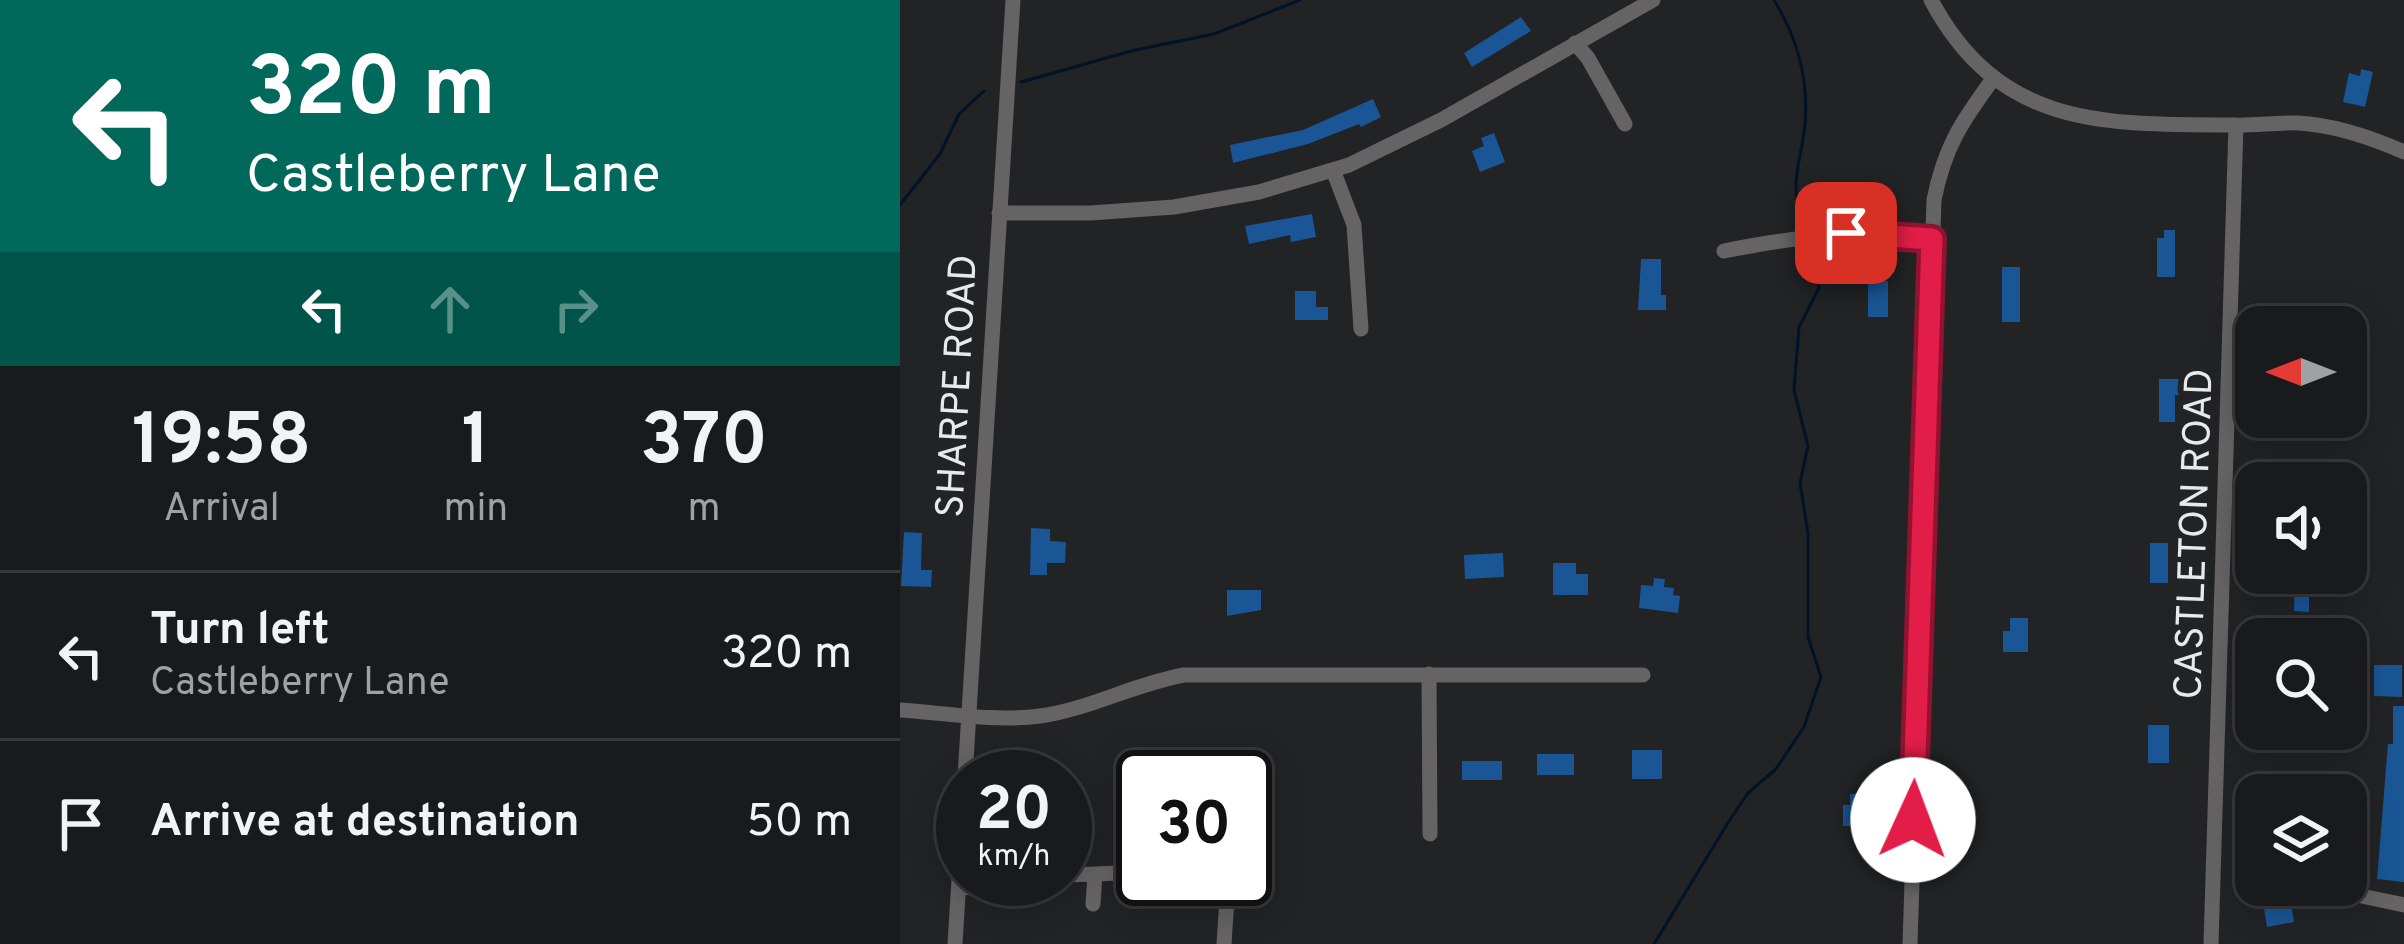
<!DOCTYPE html>
<html lang="en">
<head>
<meta charset="utf-8">
<style>
  :root { --surface:#191a1c; --page:#222325; --text:#f1f3f6; --muted:#9fa1a3; --line:#37383b }
  body { margin:0; font-family:Overpass,sans-serif; background:var(--page); color:var(--text); height:100vh; display:flex; flex-direction:column; font-size:45px; white-space:nowrap }
  * { box-sizing:border-box; margin:0 }
  p { font-size:39px; color:var(--muted) }
  .icon { flex:none; width:66px; height:66px; fill:none; stroke:currentColor; stroke-width:2; stroke-linecap:round; stroke-linejoin:round }
  .map { position:relative; flex:1; overflow:hidden }
  .details { display:flex; flex-direction:column; background:var(--surface); width:900px }
  .details>* { flex:none }
  .banner { background:#00695c; color:#fff; overflow:hidden }
  .needle { width:78px; rotate:270deg }
  .buttons { position:absolute; left:1335px; top:306px; display:grid; gap:24px }
  .buttons a { display:grid; place-items:center; width:132px; height:132px; border-radius:24px; background:var(--surface); box-shadow:0 6px 30px #0003,0 0 0 3px var(--line); font-size:60px }
  .speed { position:absolute; left:36px; top:750px; display:flex; gap:24px; font-size:60px; font-weight:700; text-align:center }
  .speed>* { display:grid; place-content:center; width:156px; height:156px; border-radius:50%; background:var(--surface); box-shadow:0 6px 30px #0003,0 0 0 3px var(--line); line-height:1 }
  .speed small { font-size:30px; font-weight:400 }
  .speed .limit { border:6px solid #111; border-radius:18px; background:#fff; color:#111 }
  .pin { position:absolute; display:grid; place-items:center; width:102px; height:102px; color:#fff; margin:-51px; border-radius:24px; box-shadow:0 6px 18px #0006 }
  .me { position:absolute; width:132px; margin:-66px; rotate:2deg; stroke-linejoin:round; filter:drop-shadow(0 0 9px #0008) }
  .turn { display:flex; align-items:center; gap:42px; height:252px; padding:0 48px; font-size:54px }
  .turn .icon { width:156px; height:156px; stroke-width:2.5 }
  .turn b { display:block; font-size:84px; line-height:102px }
  .lanes { display:flex; align-items:center; height:114px; padding:0 48px; background:#0003; justify-content:center; gap:60px; direction:ltr }
  .lanes .off { opacity:.35 }
  .eta { display:flex; justify-content:space-evenly; align-items:center; height:204px; text-align:center }
  .eta b { font-size:72px; font-weight:700; line-height:84px }
  ul { padding:0; list-style:none }
  li { display:flex; align-items:center; gap:36px; height:168px; padding:0 48px; border-top:3px solid var(--line) }
  li div { flex:1 }
  li b { display:block; font-size:45px }
  li em { font-style:normal }
  main { display:flex; flex:1; min-height:0 }
  .map>svg:first-child { display:block }
  .lines { fill:none; stroke-linecap:round; stroke-linejoin:round }
  .stream { stroke:#011427; stroke-width:3 }
  .building { fill:#1a5595 }
  .minor { stroke:#656363; stroke-width:15 }
  .route-casing { stroke:#92132f; stroke-width:30 }
  .route { stroke:#e11d48; stroke-width:21 }
  .labels { text-anchor:middle; stroke-width:12; stroke-linejoin:round; paint-order:stroke }
  .street-label { font-size:39px; fill:#e7e9eb; stroke:#212325 }
</style>
</head>
<body>
<main>
<section class="details">
<div class="banner">
<div class="turn"><svg class="icon" aria-label="left" viewBox="0 0 24 24"><path d="M17 20v-9H6M10 6l-5 5 5 5"/></svg><div><b>320 m</b>Castleberry Lane</div></div>
<div class="lanes"><svg class="icon" aria-label="left" viewBox="0 0 24 24"><path d="M17 20v-9H6M10 6l-5 5 5 5"/></svg><svg class="icon off" aria-label="ahead" viewBox="0 0 24 24"><path d="M12 20V5M6 11l6-6 6 6"/></svg><svg class="icon off" aria-label="right" viewBox="0 0 24 24"><path d="M7 20v-9h11M14 6l5 5-5 5"/></svg></div>
</div>
<div class="eta">
<div><b>19:58</b><p>Arrival</p></div>
<div><b>1</b><p>min</p></div>
<div><b>370</b><p>m</p></div>
</div>
<ul>
<li><svg class="icon" aria-label="left" viewBox="0 0 24 24"><path d="M17 20v-9H6M10 6l-5 5 5 5"/></svg><div><b>Turn left</b><p>Castleberry Lane</p></div><em>320 m</em></li>
<li><svg class="icon" aria-label="arrive" viewBox="0 0 24 24"><path d="M6 21V4h12l-3 4 3 4H6"/></svg><div><b>Arrive at destination</b></div><em>50 m</em></li>
</ul>
</section>
<div class="map">
<svg width="1504" height="944" viewBox="0 0 1504 944">
  <rect width="100%" height="100%" fill="#212325"/>
  <g class="lines">
    <!-- stream -->
    <path class="stream" d="M874,0c24,39 35,79 31,125 -5,43 -17,56 -1,101
      M121,82l114,-32 79,-16 86,-34
      M0,205l40,-51 19,-40 25,-23
      M754,944l75,-123 19,-28 28,-24 28,-42 17,-50 -13,-40v-104l-8,-50 8,-37 -14,-56 5,-63 20,-39 -11,-45"/>
  </g>
  <!-- building -->
  <path class="building" d="M621,17l10,14 -59,36 -8,-14z
    M1461,69l12,3 -8,35 -22,-5 6,-29 11,3z
    M473,99l8,18 -20,10 -2,-3 -51,20 -75,19 -3,-18 73,-15z
    M594,133l11,29 -25,10 -8,-21 12,-5 -3,-8z
    M412,214l4,23 -25,5 -1,-7 -41,9 -4,-18z
    M1264,230h11v47h-18v-39h7z
    M741,259h20v36h5v15h-28z
    M1102,267h18v55h-18z
    M968,281h20v36h-20z
    M395,291h21v16h12v13h-33z
    M1259,379h22v16h-6v27h-16z
    M131,528l19,1v12l16,1 -1,21h-18v12h-17z
    M4,532l18,1 -1,37h11l-1,17 -30,-1z
    M1250,543h18v40h-18z
    M603,553l1,24 -39,2 -1,-24z
    M653,563h23v11h12v21h-35z
    M1395,573h17l-1,9h12l-1,15h-13v15l-15,-1z
    M754,578l11,1 -1,8 10,1 -1,7 7,1 -2,17 -39,-5 2,-23 12,1z
    M327,590h34v20l-34,6z
    M1110,618h18v34h-25v-21h7z
    M1474,665h28v32l-28,-1z
    M1493,706h11v176l-27,-3 11,-135h5z
    M1248,725h21v38h-21z
    M732,750h30v29h-30z
    M637,754h37v21h-37z
    M562,761h40v19h-40z
    M950,794h20v32h-27v-21h7z
    M1389,892l5,30 -27,5 -5,-31z"/>
  <g class="lines">
    <!-- minor -->
    <path class="minor" d="M1031,0c69,129 173,124 302,125 22,1 43,-3 65,-2 37,2 72,14 106,29
      M675,43l13,15 37,66
      M433,170l21,55 7,104
      M99,213h92l83,-6 85,-15 90,-27 92,-45 212,-120
      M824,251c77,-15 129,-22 208,-12
      M529,674l1,160
      M0,710c45,3 95,12 140,6 50,-7 94,-32 144,-41h459
      M65,777l48,-777
      M195,874l48,-2
      M165,875l30,-1 -2,30
      M320,879l7,19 -3,46
      M59,887l32,2 54,-10
      M1438,891l66,14
      M55,944l8,-129
      M1010,944l24,-744c10,-52 28,-79 59,-121
      M1311,944l25,-819"/>
  </g>
  <g class="lines">
    <defs>
      <path id="route" d="M946,233l86,6 -19,581"/>
    </defs>
    <!-- route casing -->
    <use href="#route" class="route-casing"/>
    <!-- route -->
    <use href="#route" class="route"/>
  </g>
  <g class="labels">
    <!-- street labels -->
    <g class="street-label">
      <text transform="translate(55 386) rotate(-87)" y="14">SHARPE ROAD</text>
      <text transform="translate(1292 534) rotate(-88)" y="14">CASTLETON ROAD</text>
    </g>
  </g>
</svg>
<div class="buttons">
<a><svg class="needle" viewBox="-14 -14 28 28"><path d="M0-13l5 13h-10z" fill="#e53935"/><path d="M0 13l5-13h-10z" fill="#9fa1a3"/></svg></a>
<a><svg class="icon" aria-label="sound" viewBox="0 0 24 24"><path d="M4 9h4l5-4v14l-5-4H4zM17 9q2 3 0 6"/></svg></a>
<a><svg class="icon" aria-label="search" viewBox="0 0 24 24"><circle cx="10" cy="10" r="6"/><path d="M15 15l6 6"/></svg></a>
<a><svg class="icon" aria-label="layers" viewBox="0 0 24 24"><path d="M12 4l9 5-9 5-9-5zM3 14l9 5 9-5"/></svg></a>
</div>
<div class="speed"><div>20<small>km/h</small></div><div class="limit">30</div></div>
<div class="pin" style="left:946px;top:233px;background:#d93025"><svg class="icon" aria-label="arrive" viewBox="0 0 24 24"><path d="M6 21V4h12l-3 4 3 4H6"/></svg></div>
<svg class="me" style="left:1013px;top:820px" viewBox="-20 -20 40 40"><circle r="19" fill="#fff"/><path d="M0-13L10 11 0 6-10 11z" fill="#e11d48"/></svg>
</div>
</main>
</body>
</html>
